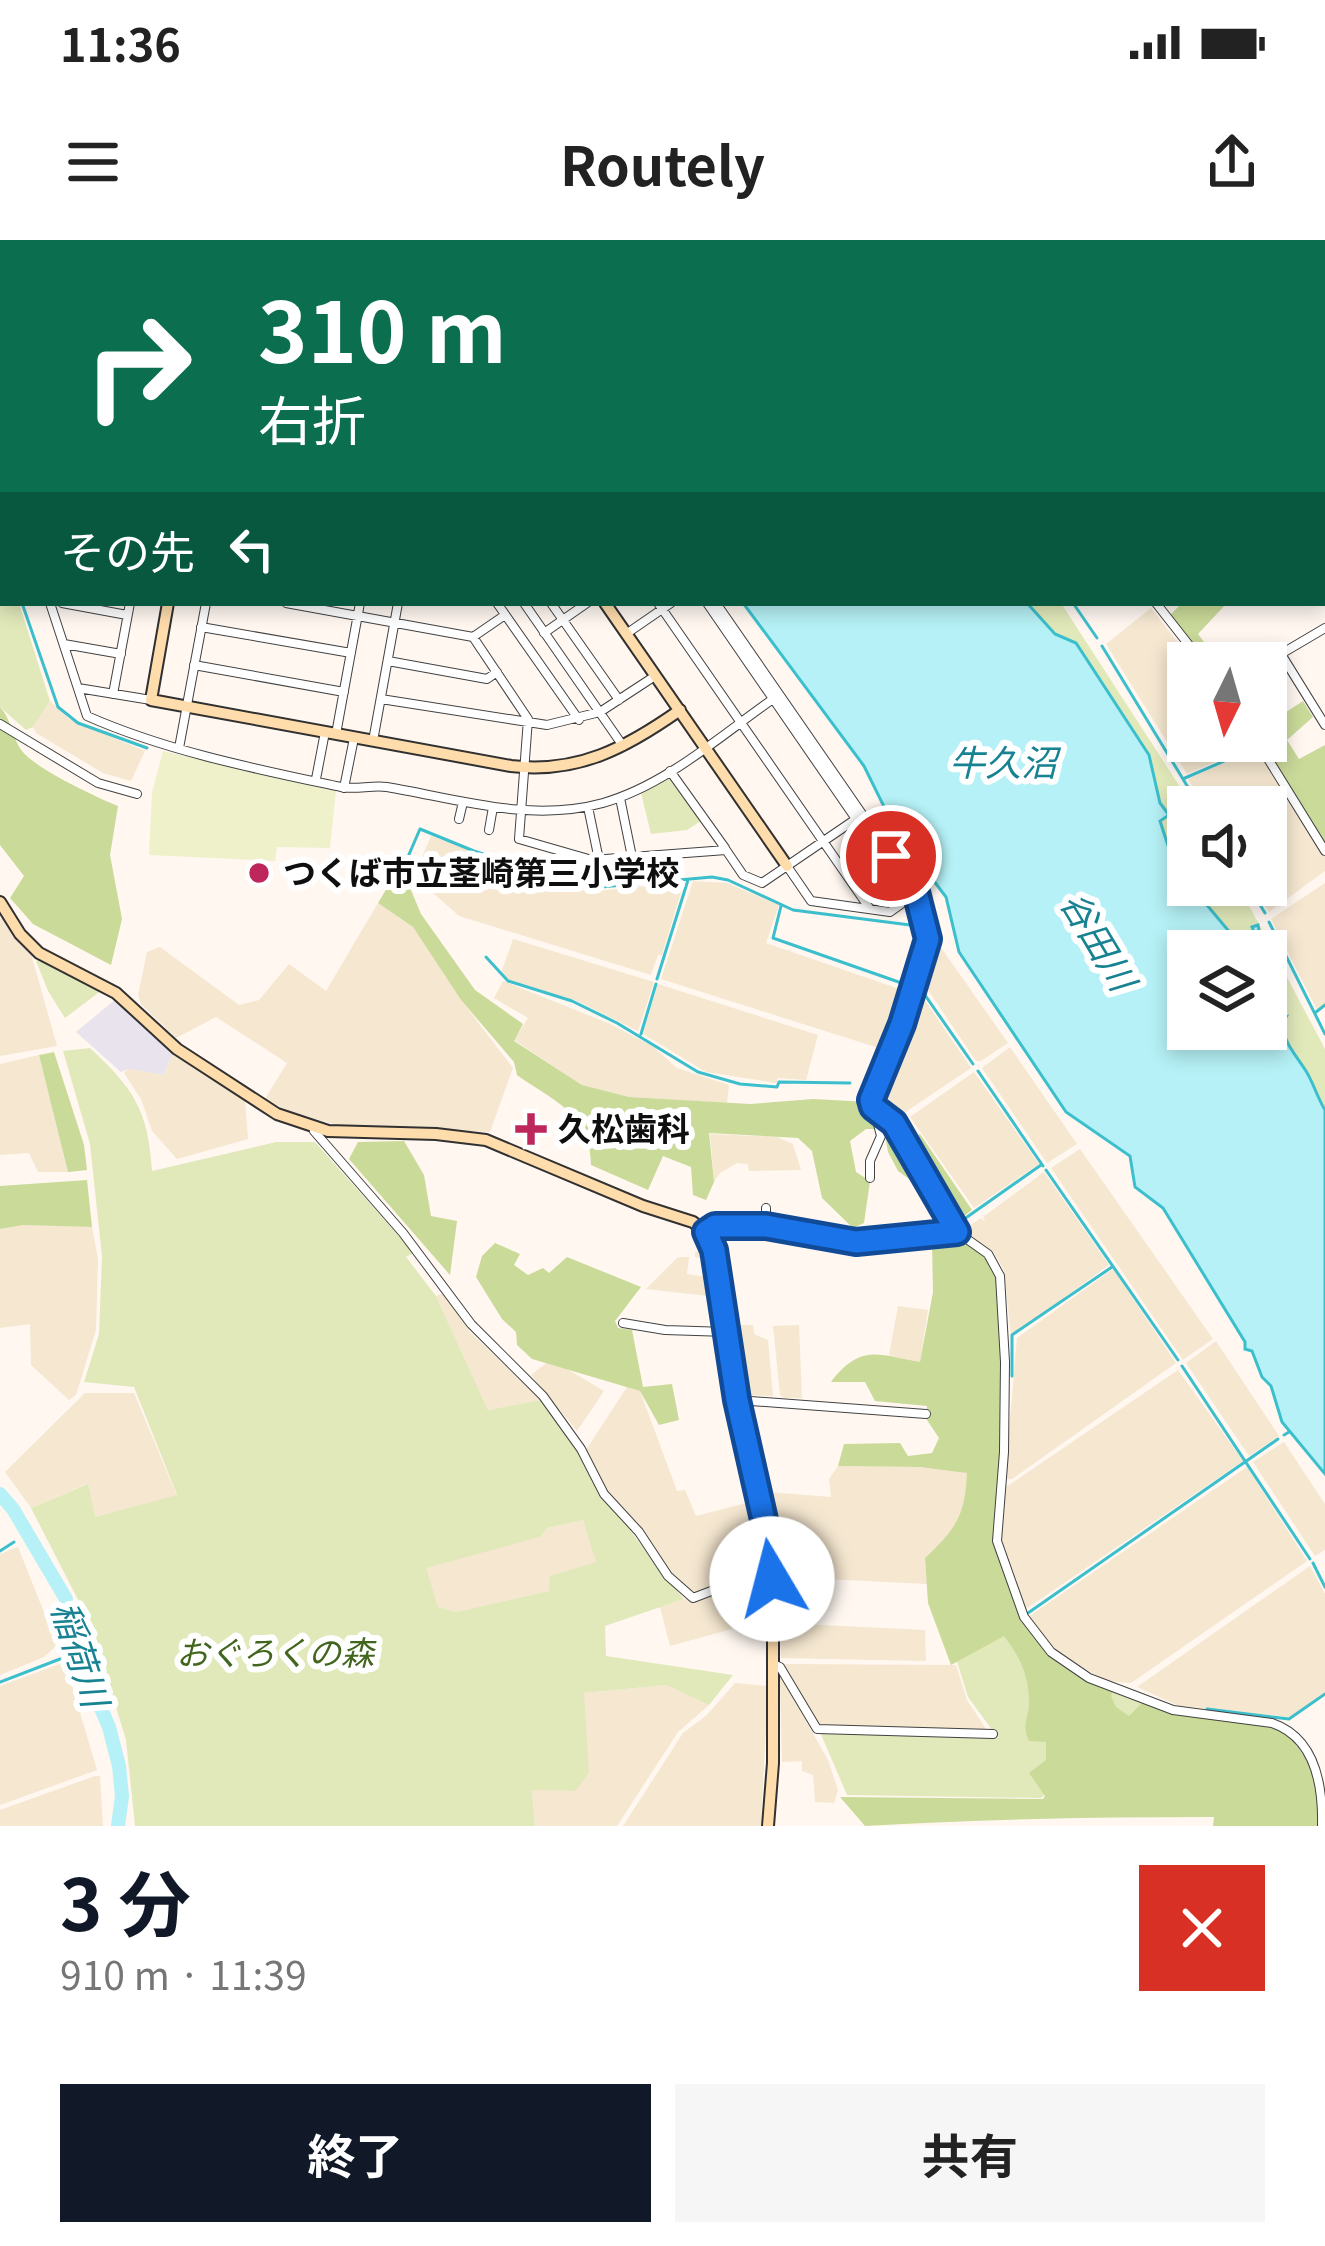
<!DOCTYPE html>
<html lang="ja">
<head>
<meta charset="utf-8">
<style>
  :root { --surface:#fff; --page:#f6f6f6; --text:#222; --muted:#767676; --accent:#111827 }
  body { margin:0; font-family:Georgia,"Noto Sans JP",serif; background:var(--page); color:var(--text); height:100vh; display:flex; flex-direction:column; font-size:45px; white-space:nowrap }
  * { box-sizing:border-box; margin:0 }
  p { font-size:39px; color:var(--muted) }
  .icon { flex:none; width:66px; height:66px; fill:none; stroke:currentColor; stroke-width:2; stroke-linecap:round; stroke-linejoin:round }
  .map { position:relative; height:1586px; overflow:hidden }
  .panel { display:flex; flex-direction:column; background:var(--surface); flex:1 }
  .panel>* { flex:none }
  .top-card { position:absolute; left:0px; top:0px; width:1326px; height:366px; box-shadow:0 6px 18px #0003; background:#0b6e4f; color:#fff; overflow:hidden }
  .needle { width:78px; rotate:185deg }
  .controls { position:absolute; left:1167px; top:402px; display:grid; gap:24px }
  .controls a { display:grid; place-items:center; width:120px; height:120px; border-radius:0px; background:var(--surface); box-shadow:0 6px 18px #0003; font-size:60px }
  .pin { position:absolute; display:grid; place-items:center; width:102px; height:102px; color:#fff; margin:-51px; border:6px solid #fff; border-radius:50%; box-shadow:0 3px 12px #0007 }
  .me { position:absolute; width:132px; margin:-66px; rotate:352deg; stroke-linejoin:round; filter:drop-shadow(0 0 9px #0008) }
  .turn { display:flex; align-items:center; gap:42px; height:252px; padding:0 60px; font-size:54px }
  .turn .icon { width:156px; height:156px; stroke-width:2.5 }
  .turn b { display:block; font-size:84px; line-height:102px }
  .then { display:flex; align-items:center; height:114px; padding:0 60px; background:#0003; gap:24px; font-size:45px }
  .round { display:grid; place-items:center; flex:none; width:126px; height:126px; border-radius:0px; background:var(--page) }
  .headline { display:flex; align-items:center; justify-content:space-between; height:204px; padding:0 60px }
  h1 { font-size:72px; font-weight:700; line-height:90px; color:var(--accent) }
  .action { display:flex; gap:24px; margin-top:auto; padding:24px 60px }
  .action a { flex:1; height:138px; border-radius:0px; background:var(--accent); color:#fff; font-size:48px; font-weight:700; line-height:138px; text-align:center }
  .action a+a { background:var(--page); color:var(--text) }
  .status { display:flex; justify-content:space-between; align-items:center; height:84px; padding:0 60px; background:var(--surface); direction:ltr }
  .status svg { height:33px; fill:currentColor }
  header { display:flex; justify-content:space-between; align-items:center; height:156px; padding:0 60px; background:var(--surface); font-size:54px; font-weight:700 }
  .map>svg:first-child { display:block }
  .industrial { fill:#e9e3ed }
  .farmland { fill:#f5e7d0 }
  .green { fill:#e1e9ba; fill-rule:evenodd }
  .forest { fill:#cada99 }
  .pitch { fill:#eff1cb }
  .water { fill:#b5f1f6; stroke:#3cbfcd; stroke-width:3 }
  .lines { fill:none; stroke-linecap:round; stroke-linejoin:round }
  .stream { stroke:#3cbfcd; stroke-width:3 }
  .river { stroke:#b5f1f6; stroke-width:14 }
  .street-casing { stroke:#424242; stroke-width:10 }
  .secondary-casing { stroke:#313131; stroke-width:14 }
  .street { stroke:#fff; stroke-width:8 }
  .secondary { stroke:#fedcac; stroke-width:10 }
  .route-casing { stroke:#114b97; stroke-width:30 }
  .route { stroke:#1a73e8; stroke-width:21 }
  .poi-dot { fill:#be275c; stroke:#fff; stroke-width:4.5 }
  .labels { text-anchor:middle; stroke-width:12; stroke-linejoin:round; paint-order:stroke }
  .poi-label { font-size:33px; font-weight:bold; fill:#0f0f0f; stroke:#fff; text-anchor:start }
  .park-label { font-size:33px; font-style:italic; fill:#43661f; stroke:#fff }
  .water-label { font-size:36px; font-style:italic; fill:#178292; stroke:#fff }
</style>
</head>
<body>
<div class="status"><b>11:36</b><svg viewBox="0 0 49 12"><path d="M0 12V9h3v3zM5 12V6h3v6zM10 12V3h3v9zM15 12V0h3v12zM26 1h20v11H26zM47 4h2v5h-2z"/></svg></div>
<header><svg class="icon" aria-label="menu" viewBox="0 0 24 24"><path d="M4 6h16M4 12h16M4 18h16"/></svg>Routely<svg class="icon" aria-label="share" viewBox="0 0 24 24"><path d="M12 15V3M7 8l5-5 5 5M5 13v7h14v-7"/></svg></header>
<div class="map">
<svg width="1325" height="1586" viewBox="0 0 1325 1586">
  <rect width="100%" height="100%" fill="#fff7f0"/>
  <!-- industrial -->
  <path class="industrial" d="M116,759l58,53 -11,23 -34,-6 -8,3 -45,-40z"/>
  <!-- farmland -->
  <path class="farmland" d="M1151,368l43,55h-6v78h63l3,4 -67,29 -81,-130z
    M50,461l19,18 76,32 -14,30 -28,-8 -67,-40 -3,-6z
    M1257,508l68,108v15l-56,41 -17,-27h14v-78h-61l-17,-28z
    M431,596l157,56 96,-10 -22,73h-4l-7,20 -192,-59 -45,-40z
    M693,641l34,2 52,22 -13,38 142,49 -23,58 -224,-71z
    M1325,643v121l-8,6 -46,-91z
    M378,663l35,24 48,73 52,68 -23,64 -152,-7 -45,-11 -28,-15 22,-36 -71,-46 -40,21 -35,-34 -3,-9 9,-43 13,-5 79,58 20,-5 30,-36 37,27z
    M5,678l25,32 27,96 -57,10v-137z
    M513,699l141,43 -16,49 -61,-30 -67,-20 -9,-8z
    M935,699l73,104 -27,18h-5l-54,-80z
    M503,741l105,42 44,23 25,22 52,17 -2,18 -98,-6 -47,-12 -68,-45 14,-22 -34,-20z
    M658,744l160,51 -12,45 -28,-2 -2,5 -70,-11 -63,-38z
    M922,756l49,72 -73,49 -21,-17z
    M1010,807l67,97 -30,19 -65,-95z
    M174,812l71,48 3,39 -71,20 -25,-28 -11,-32 -17,-26 5,-4 34,6z
    M39,815l29,117h-30l-9,-19 -29,2v-91z
    M974,832l65,92 -65,44 -64,-91z
    M710,894l67,3 16,7 8,26 -52,1 -1,-7 -11,-1 -17,10 -6,9z
    M1080,909l133,190 -30,21 -132,-192z
    M1044,932l65,93 -98,71 -7,-66 -10,-17 -33,-21 20,-14 5,5 -3,-6z
    M23,985l69,2 6,32 -2,71 -20,65 -7,5 -38,-35 -1,-41 -30,4v-99z
    M709,1009l8,48 -71,-8 32,-32h11l-2,17 19,3 2,-17 -13,-3v-5z
    M1113,1029l63,94 -164,116h-7l12,-141z
    M444,1053l26,39 71,68 -53,10 -52,-114z
    M898,1066l30,4 -8,53 -31,-8z
    M736,1085h17l1,9 14,6 5,56 -25,-1z
    M799,1085l3,73h-18l-4,-3 -7,-69z
    M1216,1101l63,95 -30,20 -63,-93z
    M546,1123l21,6 37,22 -27,40 -46,-56z
    M1178,1130l65,91 -217,148 -26,-76 6,-46z
    M627,1147l13,4 37,100 8,-1 11,26 58,-15 7,39 -46,12 13,29 -34,14 -25,-24 -24,-37 -40,-46 -19,-38z
    M85,1153h49l43,103 -83,21 -7,-33 -56,24 -26,-36z
    M1284,1202l41,62v46l-10,6 -62,-94z
    M838,1226l81,1 49,5 -2,27 -11,31 -30,28 2,26 -144,-7 -16,-85 64,5 -2,-18z
    M1247,1227l60,94 -176,122 -24,-2 -46,-26 -19,-17 -14,-21z
    M583,1280l14,42 -46,14 -2,15 -93,21 -18,-5 -13,-39 114,-31 8,-9z
    M18,1307l39,98 -13,12 -44,18v-121z
    M1310,1326l15,28v98l-35,25 -111,-11 -42,-19z
    M726,1348l6,22 -4,2 4,17 -62,17 -10,-39 24,-8 12,2z
    M780,1383l145,7 1,31 -145,-3z
    M65,1422l32,108 -97,35v-119z
    M779,1424l177,1 11,35 21,32 -173,-8z
    M780,1435l48,85 10,30 -4,13 -19,-1 -2,-27 -11,-4v-10l-20,1z
    M735,1443l33,3 -7,140h-138l60,-93 24,-18z
    M666,1445l43,20 -31,27 -61,94h-82l-3,-37 43,2 8,-98z
    M95,1536h5l3,50h-103v-16z"/>
  <!-- green -->
  <path class="green" d="M0,302l3,61h16l31,98 -17,26 -7,3 -26,-23z
    M1027,363h34l132,204h-5v77l-13,-17 -15,-46 9,-5 -93,-172 -21,-10z
    M668,537l33,44 -14,9 -36,4 -10,-41z
    M1188,645h50l87,164v61c-8,-13 -11,-25 -18,-37 -11,-20 -22,-30 -27,-54l-10,2 -4,-13v-57h-19l-4,-6 16,-9 -3,-10 -5,10 -19,-1z
    M40,719l62,31 -37,28 -17,-27 -12,-30z
    M90,808c44,41 58,62 62,123l124,-29h39l99,111 -8,4 30,39 52,114 53,-10c48,66 89,138 143,199l-79,27 1,30 127,19 -24,30 -43,-20 -82,8 5,80 -14,18 -43,-1 3,36h-400l-9,-86 -35,-115 -60,-117 57,-24 7,33 82,-22 -43,-108 -50,-5 15,-48 3,-77 -12,-113 -27,-93zM583,1280l13,42 -46,14 -1,15 -93,21 -18,-5 -12,-39 114,-31 7,-9z
    M1020,1377c41,58 70,64 134,88l-113,93 -194,-3 -27,-63 178,6 -30,-41 -14,-45z"/>
  <!-- forest -->
  <path class="forest" d="M1182,363h45l-29,31 22,29h-14l-37,-47z
    M1303,461l10,16 -26,23 12,19 26,-14v102l-65,-106h6v-16z
    M0,467c12,13 12,31 22,44 14,18 74,46 96,55l-8,49 12,64 -11,46 -78,-41 -23,-26 14,-22 -24,-31z
    M408,643l13,31 54,76 48,34 -9,17 68,44 47,12 121,7 63,-5 55,3 23,23 65,114 28,13 12,21 6,65 -1,116 -7,84 26,79 24,33 21,17 20,13 28,10 -2,6 5,11 13,9 14,-14 118,22 27,10 24,33 5,16 1,43h-105l1,-9c-117,0 -232,2 -349,9l-25,-29 203,2 2,-3 -16,-23 17,-13v-18l-17,-1c-8,-16 0,-23 0,-39 0,-26 -9,-45 -25,-66l-53,29 -23,-62 -3,-45c31,-29 40,-42 42,-85l-47,-6 -82,-1 6,-22 56,-1 8,13 24,-3 7,-15 -12,-18v-14l-52,-5 -10,-19h-34c30,-39 48,-27 89,-20l13,-70 -1,-49 9,-15 -7,-22 -14,-19 -22,-16 -10,-19 -4,-23h-18l-16,12 6,31 14,9 -6,42 -11,5 -31,-30 -10,-47 -14,-13 -89,-5 5,49 -8,18 -13,-5 -2,-28 -28,-11 -15,34 -57,-25c0,-52 -38,-64 -74,-90l-3,-13 -53,-62 -48,-73 -35,-24 9,-15z
    M54,812l30,93 3,25 -19,2 -29,-117z
    M920,894l52,76 -16,12 -46,-82z
    M404,901l20,34 7,41 26,5 -7,54 -101,-116 9,-17z
    M87,940l5,47 -69,-2 -23,4v-43z
    M495,1003l25,11 -6,11 14,10 15,-7 6,5 18,-16 74,30 -26,34 3,7 14,2 11,57 29,-3 7,36 -20,5 -19,-34 -108,-32 -15,-14 -1,-13 -14,-13 -26,-42 6,-21z"/>
  <!-- pitch -->
  <path class="pitch" d="M163,511l173,40 -6,57 -53,-1 -2,14 -126,-6 3,-62z"/>
  <!-- water -->
  <path class="water" d="M743,363h284l28,31 21,9 73,112 11,48 9,12 -9,6 15,46 57,68 23,-1 -3,-7 6,-2 2,11 -16,8 3,7h-59v78h78v-21l5,13 15,-4 -5,8c5,20 14,29 25,46 8,13 11,26 19,39v364l-43,-52 -11,-36 -9,-9 -10,-26 -7,-2v-7l-82,-134 -28,-21 -5,-31 -64,-44 -107,-160 -13,-55 -50,-66 -32,-65z"/>
  <g class="lines">
    <!-- stream -->
    <path class="stream" d="M781,3l1,-3
      M3,280v15
      M22,363l36,104 20,16 69,25
      M1073,363l24,35
      M1102,406l98,161
      M1185,538l67,-29
      M404,626l16,-37 54,22 116,37 122,-11 16,3 65,30 117,15
      M1248,645l17,28
      M781,666l-8,32 137,48
      M1269,682l56,112
      M486,717l22,24 64,20 45,22 81,49 42,12 37,3 2,-5 71,1
      M657,739l31,-99
      M920,748l53,76
      M1316,772l9,-7
      M641,794l15,-50
      M978,831l65,95
      M882,843l39,-93
      M1046,930l132,190
      M960,982l81,-57
      M1182,1126l128,193
      M1012,1136v-41l100,-68
      M1284,1195l5,-3
      M0,1311l14,-9
      M1313,1323l12,24
      M1028,1373l250,-174
      M0,1442l60,-23
      M1207,1469l82,10 36,-25"/>
    <!-- river -->
    <path class="river" d="M0,1254l13,15 53,90 -2,23 45,105 10,39 3,30 -4,30"/>
    <defs>
      <path id="street" d="M99,0l16,3
        M284,0l7,3
        M407,0l2,3
        M456,0l2,3
        M465,0l2,3
        M875,0h28
        M924,0l2,3
        M1051,0l8,3
        M48,3v-3
        M196,3v-3
        M271,3l1,-3
        M0,102l3,1
        M0,145l3,1
        M0,185l3,1
        M1323,239l2,-1
        M1323,342l2,3
        M50,363l37,113c79,35 169,53 254,71 15,3 30,-2 46,0 71,12 143,36 216,16 63,-18 117,-67 170,-104
        M62,363l65,12
        M286,363l187,34 55,82 -9,120 73,21 134,-10 17,25 19,8 94,-64
        M497,363l82,117
        M524,363l99,143
        M551,363l68,97
        M658,363l212,306
        M707,363l218,316c14,53 -44,129 -54,180l2,8 21,16 63,109 31,22 12,22 5,86 -1,90 -7,89 27,76 27,35 38,26 84,32 99,13c44,15 51,63 50,103
        M716,363l200,289 5,18
        M1156,363l47,60
        M201,387l150,26
        M1325,388l-44,26 44,71
        M544,393l43,-30
        M626,394l45,-31
        M473,397l32,-22
        M64,404l57,10
        M388,421l99,18 10,-7
        M194,425l150,27
        M78,448l73,12
        M113,454l17,-91
        M381,459l166,26 53,-13 55,-36
        M0,484l98,59 39,11
        M336,494l24,-131
        M373,501l25,-138
        M1257,501l68,110
        M179,508l27,-145
        M670,531l55,77
        M316,539l9,-47
        M344,548l10,-50
        M620,558l12,59
        M588,567l11,53
        M459,579l4,-17
        M489,590l4,-23
        M787,626l24,35 79,11 21,-15
        M314,891l89,102 68,91 72,72 38,53 23,45 35,38 29,44 25,22 34,-13 46,-10
        M870,938v-17l11,-25 -7,-28
        M766,968v18
        M705,992l10,-6h51l91,16 100,-10
        M623,1083l42,7 62,2
        M737,1160l189,14
        M773,1424l7,3 37,62 176,5"/>
      <path id="secondary" d="M353,0l2,3
        M1196,0l3,3
        M234,3v-3
        M1323,124l2,2
        M168,363l-17,97 360,66c67,8 115,-18 169,-56
        M605,363l182,263
        M0,662l20,32 19,19 77,40 61,56 100,65 51,17 108,3 50,6 157,66 50,16 12,10 9,18 23,150 30,133 6,42v188l-5,63"/>
    </defs>
    <!-- street casing -->
    <use href="#street" class="street-casing"/>
    <!-- secondary casing -->
    <use href="#secondary" class="secondary-casing"/>
    <!-- street -->
    <use href="#street" class="street"/>
    <!-- secondary -->
    <use href="#secondary" class="secondary"/>
  </g>
  <g class="lines">
    <defs>
      <path id="route" d="M772,1339l-5,-46 -30,-133 -23,-150 -8,-18 9,-6h51l90,16 101,-10 -63,-109 -21,-16 -2,-7 31,-76 26,-85 -12,-47 -25,-36"/>
    </defs>
    <!-- route casing -->
    <use href="#route" class="route-casing"/>
    <!-- route -->
    <use href="#route" class="route"/>
  </g>
  <!-- markers -->
  <g class="poi-dot">
    <circle cx="259" cy="633" r="12"/>
    <path d="M525 871h12v12h12v12h-12v12h-12v-12h-12v-12h12z"/>
  </g>
  <g class="labels">
    <!-- poi labels -->
    <g class="poi-label">
      <text x="283" y="645">つくば市立茎崎第三小学校</text>
      <text x="558" y="901">久松歯科</text>
    </g>
    <!-- park labels -->
    <g class="park-label">
      <text x="275" y="1425">おぐろくの森</text>
    </g>
    <!-- water labels -->
    <g class="water-label">
      <text x="1003" y="536">牛久沼</text>
      <text transform="translate(1098 701) rotate(59)" y="13">谷田川</text>
      <text transform="translate(80 1414) rotate(72)" y="13">稲荷川</text>
    </g>
  </g>
</svg>
<div class="controls">
<a><svg class="needle" viewBox="-14 -14 28 28"><path d="M0-13l5 13h-10z" fill="#e53935"/><path d="M0 13l5-13h-10z" fill="#767676"/></svg></a>
<a><svg class="icon" aria-label="sound" viewBox="0 0 24 24"><path d="M4 9h4l5-4v14l-5-4H4zM17 9q2 3 0 6"/></svg></a>
<a><svg class="icon" aria-label="layers" viewBox="0 0 24 24"><path d="M12 4l9 5-9 5-9-5zM3 14l9 5 9-5"/></svg></a>
</div>
<div class="pin" style="left:891px;top:616px;background:#d93025"><svg class="icon" aria-label="arrive" viewBox="0 0 24 24"><path d="M6 21V4h12l-3 4 3 4H6"/></svg></div>
<svg class="me" style="left:772px;top:1339px" viewBox="-20 -20 40 40"><circle r="19" fill="#fff"/><path d="M0-13L10 11 0 6-10 11z" fill="#1a73e8"/></svg>
<div class="top-card">
<div class="turn"><svg class="icon" aria-label="right" viewBox="0 0 24 24"><path d="M7 20v-9h11M14 6l5 5-5 5"/></svg><div><b>310 m</b>右折</div></div>
<div class="then">その先<svg class="icon" aria-label="left" viewBox="0 0 24 24"><path d="M17 20v-9H6M10 6l-5 5 5 5"/></svg></div>
</div>
</div>
<section class="panel">
<div class="headline"><div><h1>3 分</h1><p>910 m · 11:39</p></div><a class="round" style="background:#d93025;color:#fff"><svg class="icon" aria-label="close" viewBox="0 0 24 24"><path d="M6 6l12 12M18 6L6 18"/></svg></a></div>
<div class="action"><a>終了</a><a>共有</a></div>
</section>
</body>
</html>
